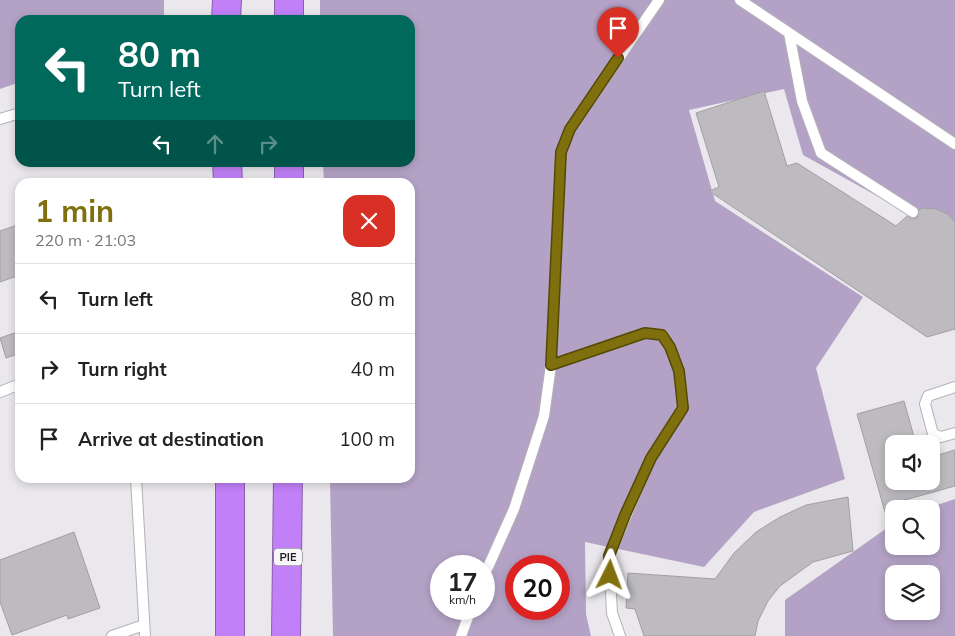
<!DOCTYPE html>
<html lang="en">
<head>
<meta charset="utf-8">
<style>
  :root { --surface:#fff; --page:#f6f6f6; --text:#222; --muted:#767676; --line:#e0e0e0; --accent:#806f0d }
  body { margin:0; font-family:Mulish,sans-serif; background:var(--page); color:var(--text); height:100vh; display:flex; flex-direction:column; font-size:19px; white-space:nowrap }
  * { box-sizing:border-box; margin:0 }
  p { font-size:16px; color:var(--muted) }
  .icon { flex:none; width:28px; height:28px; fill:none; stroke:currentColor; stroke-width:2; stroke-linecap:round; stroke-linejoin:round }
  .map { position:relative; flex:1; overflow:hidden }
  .drawer { position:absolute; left:15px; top:178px; width:400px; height:305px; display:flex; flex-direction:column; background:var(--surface); border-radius:15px; box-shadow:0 2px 8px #0003 }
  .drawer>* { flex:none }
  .banner { position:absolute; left:15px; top:15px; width:400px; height:152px; border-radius:15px; box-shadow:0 2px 8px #0003; background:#00695c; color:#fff; overflow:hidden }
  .tools { position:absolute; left:885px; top:435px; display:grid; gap:10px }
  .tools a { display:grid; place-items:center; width:55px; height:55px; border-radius:10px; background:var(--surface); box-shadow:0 2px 8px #0003; font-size:25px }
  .speed { position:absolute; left:430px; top:555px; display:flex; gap:10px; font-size:25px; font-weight:700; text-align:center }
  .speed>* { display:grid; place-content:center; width:65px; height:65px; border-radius:50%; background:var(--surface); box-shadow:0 2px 8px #0003; line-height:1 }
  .speed small { font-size:12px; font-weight:400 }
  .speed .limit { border:8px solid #d22; background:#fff; color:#111 }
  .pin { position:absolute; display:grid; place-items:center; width:42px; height:42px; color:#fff; margin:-51px -21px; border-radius:50% 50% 50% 0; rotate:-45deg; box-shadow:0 0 5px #0007 }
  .pin .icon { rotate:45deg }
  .me { position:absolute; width:55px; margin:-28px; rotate:3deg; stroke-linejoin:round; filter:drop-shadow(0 0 4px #0008) }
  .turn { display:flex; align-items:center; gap:18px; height:105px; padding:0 20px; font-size:22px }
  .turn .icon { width:65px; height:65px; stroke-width:2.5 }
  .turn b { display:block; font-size:35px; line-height:42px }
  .lanes { display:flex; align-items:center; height:48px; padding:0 20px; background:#0003; justify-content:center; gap:25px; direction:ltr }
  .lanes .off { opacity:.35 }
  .round { display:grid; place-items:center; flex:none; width:52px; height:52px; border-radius:15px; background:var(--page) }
  .summary { display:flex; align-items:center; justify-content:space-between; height:85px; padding:0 20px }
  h1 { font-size:30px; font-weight:700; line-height:38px; color:var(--accent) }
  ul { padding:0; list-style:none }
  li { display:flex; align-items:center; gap:15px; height:70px; padding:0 20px; border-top:1px solid var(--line) }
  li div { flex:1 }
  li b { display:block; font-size:19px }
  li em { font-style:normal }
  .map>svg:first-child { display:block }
  .forest { fill:#b4a2c6; fill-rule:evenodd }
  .building { fill:#bdbbbf; stroke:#a19fa3 }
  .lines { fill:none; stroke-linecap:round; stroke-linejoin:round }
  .lane-casing { stroke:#b3b1b5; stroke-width:12 }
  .highway-casing { stroke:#895fac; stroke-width:30 }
  .lane { stroke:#fff; stroke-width:10 }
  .highway { stroke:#c180f7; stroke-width:28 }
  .route-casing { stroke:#534808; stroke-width:12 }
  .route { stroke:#806f0d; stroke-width:9 }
  .labels { text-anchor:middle; stroke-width:4.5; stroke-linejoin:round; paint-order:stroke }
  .shield { fill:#f8f6fa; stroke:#626163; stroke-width:1 }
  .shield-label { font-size:11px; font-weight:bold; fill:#222122 }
</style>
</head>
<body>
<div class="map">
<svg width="955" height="636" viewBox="0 0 955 636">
  <rect width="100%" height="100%" fill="#eae8ec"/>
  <!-- forest -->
  <path class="forest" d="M0,0h164v20h-144v62l-20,7z
    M320,0h635v239l-152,-84 -19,-66 -95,21 26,91 148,96 -47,71 29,111 -91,33 -50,55 -119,-25 1,72 5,22h-258l-3,-158h80v-296h-86l-1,-19 87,-1v-142h-90zM441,566h43v43h-43zM516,566h43v43h-43z
    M955,499v137h-170v-36l109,-77v23h37v-37h-6zM894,574h37v37h-37z"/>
  <!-- building -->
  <path class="building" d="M764,91l23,75 10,-3 99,63 11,-10 5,3 5,-1 2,-8 4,-2 13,1 12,5 7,8v107l-28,8 -218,-146 10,-4 -23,-74z
    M17,225l3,9v41l-20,7v-51z
    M20,331v22l-14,5 -6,-20z
    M904,401l12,43h-22v37h37v-24l24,-7v36l-61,17v23h-5l-32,-112z
    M848,497l5,54 -40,11 -33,24 -12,15 -10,20 -3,15h-111l-9,-27 -9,-1 2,-35 87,6 19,-26 22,-21 24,-15 26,-12z
    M74,532l26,76 -32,11 -1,-4 -55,20 -12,-33v-42z"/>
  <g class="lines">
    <defs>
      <path id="lane" d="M740,0l215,144
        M789,33l13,68 19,52 92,59
        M0,119l20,-6
        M551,365l94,-32 18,2 7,12 9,24 4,36 -32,51 -42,98 3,57 8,23
        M955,387l-27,9 -3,8 8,30 8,3 14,-4
        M0,392l20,-8
        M136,478l9,158
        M484,576l30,-67 30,-93 7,-51 10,-213 9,-23 89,-129
        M112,636l32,-11
        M461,636l10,-27"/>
      <path id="highway" d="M226,20l1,-20
        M289,20v-20
        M227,162l1,20
        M289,182v-20
        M230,478v158
        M286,636l2,-158"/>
    </defs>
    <!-- lane casing -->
    <use href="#lane" class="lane-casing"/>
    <!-- highway casing -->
    <use href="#highway" class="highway-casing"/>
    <!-- lane -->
    <use href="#lane" class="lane"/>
    <!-- highway -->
    <use href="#highway" class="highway"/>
  </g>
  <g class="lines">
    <defs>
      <path id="route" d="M610,575l-1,-19 16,-41 26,-57 32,-50 -4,-37 -9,-24 -8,-12 -17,-2 -94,32 10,-213 9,-23 48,-71"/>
    </defs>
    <!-- route casing -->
    <use href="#route" class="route-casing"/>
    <!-- route -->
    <use href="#route" class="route"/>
  </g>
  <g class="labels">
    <!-- shield labels -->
    <rect class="shield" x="274" y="548.5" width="28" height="17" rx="4"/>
    <g class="shield-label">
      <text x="288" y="561">PIE</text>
    </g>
  </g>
</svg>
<div class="tools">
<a><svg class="icon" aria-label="sound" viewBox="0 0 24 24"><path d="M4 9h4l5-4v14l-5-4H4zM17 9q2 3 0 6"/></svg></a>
<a><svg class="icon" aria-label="search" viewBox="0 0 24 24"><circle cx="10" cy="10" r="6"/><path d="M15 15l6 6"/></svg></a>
<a><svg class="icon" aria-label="layers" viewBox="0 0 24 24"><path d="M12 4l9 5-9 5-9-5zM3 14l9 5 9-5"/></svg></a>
</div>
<div class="speed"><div>17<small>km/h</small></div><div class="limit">20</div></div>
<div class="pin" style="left:618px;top:58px;background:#d93025"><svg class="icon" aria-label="arrive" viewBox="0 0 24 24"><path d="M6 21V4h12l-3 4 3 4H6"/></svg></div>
<svg class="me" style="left:610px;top:575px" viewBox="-20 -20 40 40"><path d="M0-17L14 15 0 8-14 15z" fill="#806f0d" stroke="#fff" stroke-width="4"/></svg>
<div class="banner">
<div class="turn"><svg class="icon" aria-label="left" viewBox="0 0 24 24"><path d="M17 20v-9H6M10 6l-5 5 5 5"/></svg><div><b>80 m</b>Turn left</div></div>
<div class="lanes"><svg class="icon" aria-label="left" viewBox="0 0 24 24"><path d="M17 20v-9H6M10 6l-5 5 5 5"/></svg><svg class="icon off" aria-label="ahead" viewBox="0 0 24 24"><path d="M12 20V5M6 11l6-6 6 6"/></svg><svg class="icon off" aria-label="right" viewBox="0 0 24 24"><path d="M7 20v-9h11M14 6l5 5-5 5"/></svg></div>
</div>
<section class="drawer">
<div class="summary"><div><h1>1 min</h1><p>220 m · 21:03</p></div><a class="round" style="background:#d93025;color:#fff"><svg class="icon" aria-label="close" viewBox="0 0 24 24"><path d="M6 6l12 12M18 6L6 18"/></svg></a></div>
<ul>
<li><svg class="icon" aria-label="left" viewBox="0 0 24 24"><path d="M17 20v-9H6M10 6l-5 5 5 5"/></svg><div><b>Turn left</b></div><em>80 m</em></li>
<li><svg class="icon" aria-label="right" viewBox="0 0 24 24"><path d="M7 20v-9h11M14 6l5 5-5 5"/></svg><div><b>Turn right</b></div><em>40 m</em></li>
<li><svg class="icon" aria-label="arrive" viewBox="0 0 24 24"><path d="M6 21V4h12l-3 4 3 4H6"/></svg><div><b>Arrive at destination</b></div><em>100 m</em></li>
</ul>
</section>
</div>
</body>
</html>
